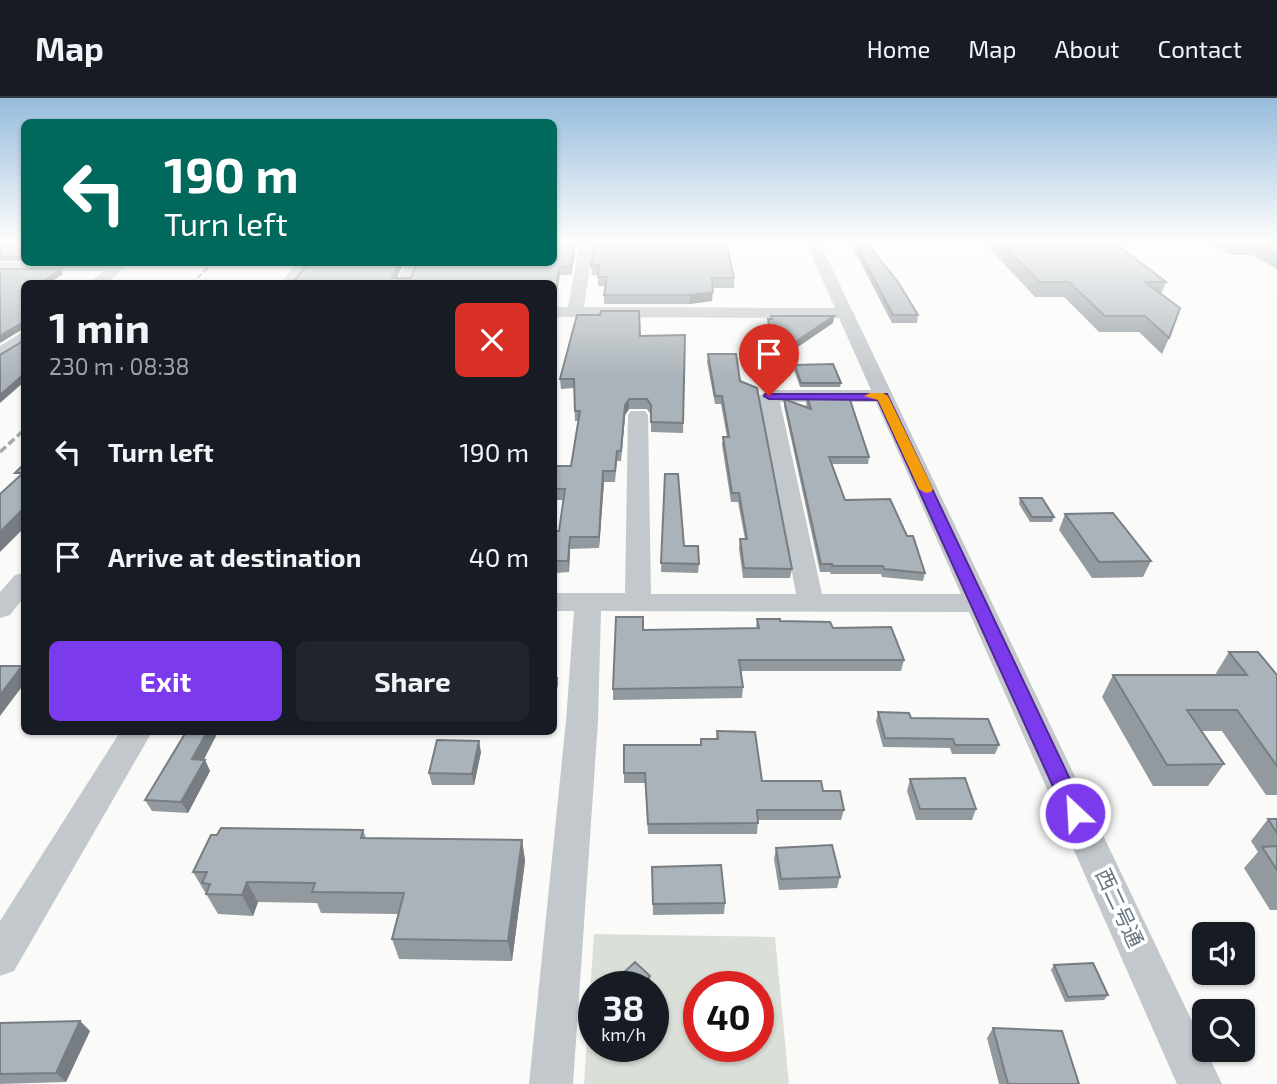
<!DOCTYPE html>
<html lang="en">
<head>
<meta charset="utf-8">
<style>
  :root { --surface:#171b24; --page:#20242c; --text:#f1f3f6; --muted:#9ea1a6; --line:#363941; --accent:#7c3aed }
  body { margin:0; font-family:"Exo 2","Noto Sans JP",sans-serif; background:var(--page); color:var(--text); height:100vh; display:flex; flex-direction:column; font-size:26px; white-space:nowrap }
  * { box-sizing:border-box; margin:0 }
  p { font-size:23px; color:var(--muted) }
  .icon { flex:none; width:38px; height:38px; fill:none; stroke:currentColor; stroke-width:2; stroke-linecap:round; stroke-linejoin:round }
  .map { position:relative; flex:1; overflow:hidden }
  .side { position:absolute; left:21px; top:182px; width:536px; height:455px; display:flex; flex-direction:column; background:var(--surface); border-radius:10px; box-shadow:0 2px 5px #0004 }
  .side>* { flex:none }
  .hud { position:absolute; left:21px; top:21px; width:536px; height:147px; border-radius:10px; box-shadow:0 2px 5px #0004; background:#00695c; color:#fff; overflow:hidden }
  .tools { position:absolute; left:1192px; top:824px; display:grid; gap:14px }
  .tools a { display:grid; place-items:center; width:63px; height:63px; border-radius:10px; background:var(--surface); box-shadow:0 2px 5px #0004; font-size:35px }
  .speed { position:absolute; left:578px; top:873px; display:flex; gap:14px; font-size:35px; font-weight:700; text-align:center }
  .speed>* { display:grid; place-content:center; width:91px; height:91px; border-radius:50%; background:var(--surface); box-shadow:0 2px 5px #0004; line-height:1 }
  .speed small { font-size:18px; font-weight:400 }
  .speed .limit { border:10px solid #d22; background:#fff; color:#111 }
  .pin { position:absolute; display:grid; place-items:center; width:60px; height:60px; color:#fff; margin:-72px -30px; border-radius:50% 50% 50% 0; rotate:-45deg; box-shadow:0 0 7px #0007 }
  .pin .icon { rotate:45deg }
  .me { position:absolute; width:77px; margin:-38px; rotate:335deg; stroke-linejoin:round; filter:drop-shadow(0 0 5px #0008) }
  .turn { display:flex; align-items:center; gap:24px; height:147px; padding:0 28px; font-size:32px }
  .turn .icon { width:91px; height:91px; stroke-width:2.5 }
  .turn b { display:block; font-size:49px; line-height:60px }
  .round { display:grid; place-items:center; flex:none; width:74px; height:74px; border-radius:10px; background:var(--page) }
  .summary { display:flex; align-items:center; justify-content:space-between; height:119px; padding:0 28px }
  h1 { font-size:42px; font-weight:700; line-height:52px }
  .action { display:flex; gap:14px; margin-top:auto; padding:14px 28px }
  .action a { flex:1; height:80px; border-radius:10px; background:var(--accent); color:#fff; font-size:28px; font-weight:700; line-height:80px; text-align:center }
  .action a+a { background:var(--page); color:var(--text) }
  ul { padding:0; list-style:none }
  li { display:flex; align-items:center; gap:21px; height:105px; padding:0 28px }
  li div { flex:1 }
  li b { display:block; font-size:26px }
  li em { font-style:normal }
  header { display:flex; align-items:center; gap:42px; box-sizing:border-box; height:98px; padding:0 35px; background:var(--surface); border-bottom:2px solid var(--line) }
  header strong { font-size:33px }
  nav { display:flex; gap:38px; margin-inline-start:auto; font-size:24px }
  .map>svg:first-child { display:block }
  .green { fill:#dadfd7; fill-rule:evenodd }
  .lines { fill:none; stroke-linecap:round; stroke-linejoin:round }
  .minor { fill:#c3c8cc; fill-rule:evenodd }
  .rail-far1 { stroke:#a2aab0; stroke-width:2.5; stroke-dasharray:6 2.5; stroke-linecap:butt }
  .rail { stroke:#a2aab0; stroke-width:3.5; stroke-dasharray:8 3.5; stroke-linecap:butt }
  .wall { fill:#929a9f }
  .shaded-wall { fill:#777d82 }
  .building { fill:#aab3b9; stroke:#777d82; stroke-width:2 }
  .route { fill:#7c3aed; stroke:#51269a; stroke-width:2 }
  .slow { fill:#f59e0b }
  .labels { text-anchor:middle; stroke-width:7; stroke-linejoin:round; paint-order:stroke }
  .street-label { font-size:21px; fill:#657683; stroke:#fff }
</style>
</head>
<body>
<header>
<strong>Map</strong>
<nav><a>Home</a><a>Map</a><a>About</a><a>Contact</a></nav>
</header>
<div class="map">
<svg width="1277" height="986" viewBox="0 0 1277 986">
  <rect width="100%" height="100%" fill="#fafaf8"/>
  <!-- green -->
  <path class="green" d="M594,836l181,3 14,147h-205zM593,889h60v59h-60zM698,889h60v59h-60z"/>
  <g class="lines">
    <!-- minor -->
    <path class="minor" d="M580,143h14l-10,66 251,1 -30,-67h14l403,843h-45l-208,-472 -368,-1 -3,110 -25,363h-44l37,-363 8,-110h-21v-18h72l3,-178 3,-4h14l3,4 3,179h145l-37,-198 10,-6h102l-32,-72 -286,-1v-10h15zM780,304h96l85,192h-139z
      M297,164h15l-17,22h-15z
      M407,164h14l-11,22h-15z
      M0,165h118l7,4 -19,17h-17l14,-13h-103z
      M24,233v13l-24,15v-13z
      M24,475v24l-14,18 -10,3v-26l15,-17z
      M120,634h32l-138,239 -14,5v-55z"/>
    <!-- rail-far1 -->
    <path class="rail-far1" d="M191,186l23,-22"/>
    <!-- rail -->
    <path class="rail" d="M0,354l24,-22"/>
  </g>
  <!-- wall -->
  <path class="wall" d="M0,143h24v20h-24z
    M553,143h18l-1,4 5,7 -4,23h-11l-5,28h-2v-19h-261l112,-22 -7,16h14z
    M991,143h121l54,41 -5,12 8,44 -7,16 -23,-22h-40l-35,-35h-29l-46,-49z
    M1208,143h69v28l-25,-14h-21z
    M595,145l139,35v10h-22v13l-23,3h-85v-9l1,-9h-7v-11h-6l-1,-9z
    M855,145l63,72 -1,8h-25l-38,-73z
    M771,218h63l-1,7 -56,38 -10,-35 1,-7h3z
    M685,237l-2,98 -32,-1v-17l-4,-6h-18l-4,6 -4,46h-4l-2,21h-11l-5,66 -29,1 -1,23 -13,1 -1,3h-2v-45h6l4,-31h-10v-34h18l8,-45h-4l-1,-33 -13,1 -1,-10 80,-43z
    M708,256l32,27 52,188 -2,9h-47l-4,-29 1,-10h5l-7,-37h-7l-9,-57 1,-8h4l-6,-33h-6l-8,-42z
    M795,267l46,18 -1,4h-40l-6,-17z
    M807,299l62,60 -1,7h-36l13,36 62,36 18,37 -2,8 -41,-4 -1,-3h-50l-1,-2h-10l-36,-166v-7l23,8 -1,-2z
    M665,376l19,72 15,18 -1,9 -37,-1z
    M1020,400l34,19 -2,5h-22l-11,-18z
    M1065,416l86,47 -8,16 -51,1 -33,-48z
    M757,521l76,9 71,32 -3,11h-160l2,16 -1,11 -129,2v-11l30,-59 113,-2z
    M1229,554l48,23v120h-11l-44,-64h-20l22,33 -16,22h-55l-51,-89 11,-22h104l-1,-2z
    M878,614l33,6 88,27 -4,9h-43l-2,-6 -67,-1 -7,-26z
    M717,633l45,50 61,10 21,19 -3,10h-83l-1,14h-109l-3,-51h-21v-38h76l1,-6h15z
    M170,634h48l-15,28h2l5,11 -22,42 -36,-2 -7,-11 39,-65h-12z
    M481,654l-7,33h-42l-3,-12z
    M910,681l66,30 -4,11h-56l-9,-29z
    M1268,721h9v91h-7l-26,-42 14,-16 -7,-11z
    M363,732l3,8 156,2 3,21 -13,100 -113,-2 -7,-20 6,-25 -77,-1 -4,-10 -59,-1 -5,14 -35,-2 -25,-42z
    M776,750l64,29 -3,11 -58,2 -5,-31z
    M652,769l73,36 -1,11 -71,1z
    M1054,867l54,30 -4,5 -39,2 -14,-32z
    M620,878h30v5l-6,6h-18l-5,-5z
    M80,923l10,10 -24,51 -66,2v-61z
    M993,930l86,56h-80l-12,-46z"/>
  <!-- shaded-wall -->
  <path class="shaded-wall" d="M575,147v7l-4,23v-8z
    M399,164h5l-10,22 -2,-6z
    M559,169l1,8 -5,28v-8z
    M61,171l2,5 -15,10h-9z
    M713,194l-1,9 -23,3 1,-9z
    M834,218l-1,7 -56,38v-7z
    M20,226l3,5 -23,14v-7z
    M24,276v8l-24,21v-8z
    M629,301v10l-4,6 -4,46 4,-56z
    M603,373l1,11 -5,66v-11z
    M24,410v20l-24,24v-20z
    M570,439v12l-1,23 -1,-11z
    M22,568l2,4v14l-24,32v-21z
    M557,580l1,6 -4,24v-5z
    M207,634h11l-20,39 -6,-12z
    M479,643l2,11 -7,33 -2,-11z
    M205,662l5,11 -22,42 -7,-11z
    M522,742l3,21 -13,100 -4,-20z
    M247,784l11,20 -5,14 -11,-21z
    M650,878v5l-6,6h-5z
    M80,923l10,10 -24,51 -10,-9z"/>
  <!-- building -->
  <path class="building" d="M0,143h24v16h-24z
    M553,143h16l-1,4h7l-4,22h-12l-4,28h-2v-11h-261l17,-22h90l-7,16h19l6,-16h136z
    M611,143h115l8,37h-22l1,14 -23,3h-86l3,-18h-9l1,-12 -8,1 4,-23h16z
    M858,143h7l33,41 20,33h-25l-38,-72z
    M999,143h113l54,41h-21l35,26 -11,30 -24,-22h-40l-36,-34h-29z
    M1234,143h43v13l-20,-11h-20z
    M0,171h61l-22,15h-15v90l-24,21v-40l23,-14 1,-17h-4l-20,12z
    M601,213h38l1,25 45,-1 -2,88 -32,-1v-17l-4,-6h-18l-4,6 -4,46h-4l-2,20h-12l-4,66h-29l-2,24h-13l-1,3h-1v-33h6l6,-42h-12v-23h18l9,-55h-5l-1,-32h-14l17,-64h23z
    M771,218h63l-57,38 -9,-35h4z
    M708,256h28l4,27 17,7 35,181 -48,-1 -4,-29h7l-8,-46h-7l-9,-56h6l-7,-41h-7z
    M833,266l8,19h-40l-6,-18z
    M807,299h42l20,60h-40l16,43 45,-1 17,37h6l12,37 -41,-4 -1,-3h-51v-2h-11l-37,-165 27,10z
    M24,366v44l-24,24v-38l23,-21h-8z
    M665,376h13l6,72h14l1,18 -38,-1z
    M1020,400h22l12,19h-22z
    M1113,415l38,48 -52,1 -34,-48z
    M616,519h27v13l116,-2 -2,-9h23v2l50,1 3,6 58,-1 13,33h-165l4,27 -130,2z
    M1229,554h29l19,23v91l-40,-56h-50l37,54 -57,1 -54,-90h134z
    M0,568h22l-22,29z
    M553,580h4l-3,25h-1z
    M878,614l31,1 2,5 77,1 11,26h-44l-2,-6 -68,-1z
    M717,633l38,1 7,49h59l2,10h17l4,19h-87l1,13 -110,1 -3,-51h-21v-28h77v-6h17z
    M186,634h21l-15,27 13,1 -24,42 -36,-2z
    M437,642l42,1 -7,33 -43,-1z
    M965,680l11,31h-56l-10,-30z
    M1268,721h9v14z
    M221,730l142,2 -2,8 161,2 -14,101 -116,-2 12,-46 -92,-1 3,-9 -68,-1 -5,13 -36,-1 4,-10 -8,-1 5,-11h-14l18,-37h6z
    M832,747l8,32 -59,2 -5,-31z
    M1277,748v24l-15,-23z
    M721,767l4,38 -72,1 -1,-37z
    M635,864l15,14 -11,11h-7l-12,-11z
    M1093,865l15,32 -40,2 -14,-32z
    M80,923l-24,52 -56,1v-51z
    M993,930l69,3 17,53h-71z"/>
  <!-- sky -->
  <linearGradient id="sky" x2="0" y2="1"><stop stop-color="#96bcdc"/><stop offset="0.51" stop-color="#fdfdfc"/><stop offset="1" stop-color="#fdfdfc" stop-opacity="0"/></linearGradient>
  <rect width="1277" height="281" fill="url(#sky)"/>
  <!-- route -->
  <path class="route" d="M765,296h122l199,419 -3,6 -8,2 -7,-2 -3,-6 -187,-413 -109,-1 -5,-3z"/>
  <!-- slow -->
  <path class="slow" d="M883,295l5,3 45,93 -2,3 -5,1 -7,-4 -41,-89 -14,-4 6,-3z"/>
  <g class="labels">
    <!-- street labels -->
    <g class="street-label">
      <text transform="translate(1119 810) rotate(65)" y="7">西二号通</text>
    </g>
  </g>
</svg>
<div class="tools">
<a><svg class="icon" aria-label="sound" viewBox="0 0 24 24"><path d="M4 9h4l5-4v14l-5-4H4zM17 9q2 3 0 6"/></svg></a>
<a><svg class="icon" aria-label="search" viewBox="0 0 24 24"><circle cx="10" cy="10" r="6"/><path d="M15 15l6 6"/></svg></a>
</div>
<div class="speed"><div>38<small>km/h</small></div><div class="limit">40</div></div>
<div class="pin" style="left:769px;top:298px;background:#d93025"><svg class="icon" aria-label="arrive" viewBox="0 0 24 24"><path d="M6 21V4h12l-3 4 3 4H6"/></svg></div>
<svg class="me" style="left:1075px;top:715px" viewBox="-20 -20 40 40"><circle r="17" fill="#7c3aed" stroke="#fff" stroke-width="3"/><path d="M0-11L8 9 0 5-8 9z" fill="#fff"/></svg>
<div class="hud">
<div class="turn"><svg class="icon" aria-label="left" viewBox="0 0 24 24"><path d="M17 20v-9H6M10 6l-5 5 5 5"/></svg><div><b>190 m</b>Turn left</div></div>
</div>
<section class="side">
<div class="summary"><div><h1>1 min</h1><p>230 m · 08:38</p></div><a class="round" style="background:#d93025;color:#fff"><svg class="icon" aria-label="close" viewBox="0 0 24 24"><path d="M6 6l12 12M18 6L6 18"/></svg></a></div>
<ul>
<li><svg class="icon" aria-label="left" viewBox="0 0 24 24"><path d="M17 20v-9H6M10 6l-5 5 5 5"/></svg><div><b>Turn left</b></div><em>190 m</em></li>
<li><svg class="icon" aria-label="arrive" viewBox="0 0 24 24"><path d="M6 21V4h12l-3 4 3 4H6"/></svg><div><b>Arrive at destination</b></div><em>40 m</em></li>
</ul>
<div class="action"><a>Exit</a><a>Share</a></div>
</section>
</div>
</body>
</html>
